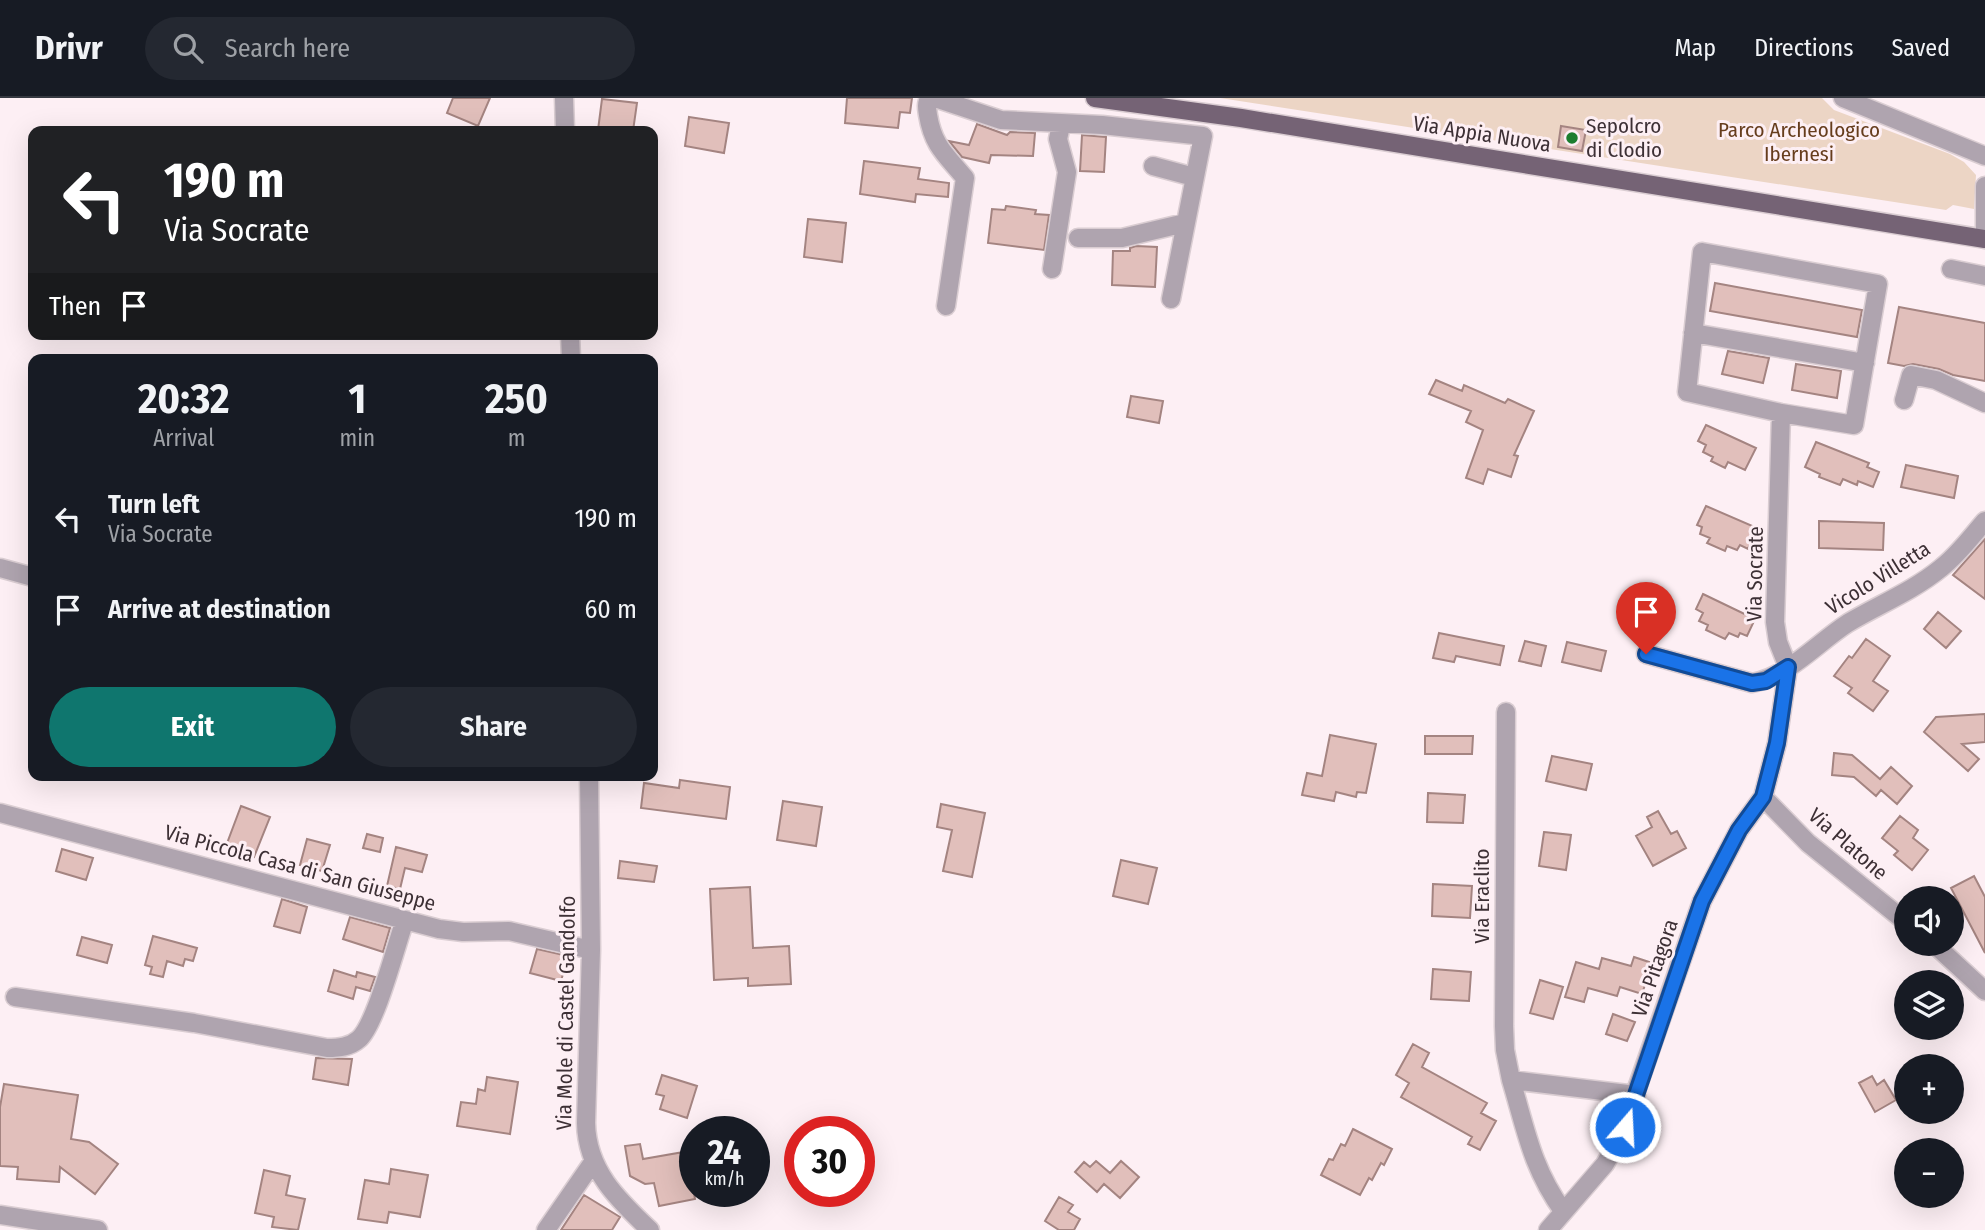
<!DOCTYPE html>
<html lang="en">
<head>
<meta charset="utf-8">
<style>
  :root { --surface:#171b24; --page:#242831; --text:#f1f3f6; --muted:#9ea1a6; --line:#363941; --accent:#0f766e }
  body { margin:0; font-family:"Fira Sans Condensed",sans-serif; background:var(--page); color:var(--text); height:100vh; display:flex; flex-direction:column; font-size:26px; white-space:nowrap }
  * { box-sizing:border-box; margin:0 }
  p { font-size:23px; color:var(--muted) }
  .icon { flex:none; width:38px; height:38px; fill:none; stroke:currentColor; stroke-width:2; stroke-linecap:round; stroke-linejoin:round }
  .map { position:relative; flex:1; overflow:hidden }
  .sheet { position:absolute; left:28px; top:256px; width:630px; height:427px; display:flex; flex-direction:column; background:var(--surface); border-radius:14px; box-shadow:0 7px 28px #0002 }
  .sheet>* { flex:none }
  .guide { position:absolute; left:28px; top:28px; width:630px; height:214px; border-radius:14px; box-shadow:0 7px 28px #0002; background:#202124; color:#fff; overflow:hidden }
  .buttons { position:absolute; left:1894px; top:788px; display:grid; gap:14px }
  .buttons a { display:grid; place-items:center; width:70px; height:70px; border-radius:50%; background:var(--surface); box-shadow:0 7px 28px #0002; font-size:35px }
  .speed { position:absolute; left:679px; top:1018px; display:flex; gap:14px; font-size:35px; font-weight:700; text-align:center }
  .speed>* { display:grid; place-content:center; width:91px; height:91px; border-radius:50%; background:var(--surface); box-shadow:0 7px 28px #0002; line-height:1 }
  .speed small { font-size:18px; font-weight:400 }
  .speed .limit { border:10px solid #d22; background:#fff; color:#111 }
  .pin { position:absolute; display:grid; place-items:center; width:60px; height:60px; color:#fff; margin:-72px -30px; border-radius:50% 50% 50% 0; rotate:-45deg; box-shadow:0 0 7px #0007 }
  .pin .icon { rotate:45deg }
  .me { position:absolute; width:77px; margin:-38px; rotate:19deg; stroke-linejoin:round; filter:drop-shadow(0 0 5px #0008) }
  .turn { display:flex; align-items:center; gap:24px; height:147px; padding:0 21px; font-size:32px }
  .turn .icon { width:91px; height:91px; stroke-width:2.5 }
  .turn b { display:block; font-size:49px; line-height:60px }
  .then { display:flex; align-items:center; height:66px; padding:0 21px; background:#0003; gap:14px; font-size:26px }
  .eta { display:flex; justify-content:space-evenly; align-items:center; height:119px; text-align:center }
  .eta b { font-size:42px; font-weight:700; line-height:49px }
  .primary-button { display:flex; gap:14px; margin-top:auto; padding:14px 21px }
  .primary-button a { flex:1; height:80px; border-radius:42px; background:var(--accent); color:#fff; font-size:28px; font-weight:700; line-height:80px; text-align:center }
  .primary-button a+a { background:var(--page); color:var(--text) }
  ul { padding:0; list-style:none }
  li { display:flex; align-items:center; gap:21px; height:91px; padding:0 21px }
  li div { flex:1 }
  li b { display:block; font-size:26px }
  li em { font-style:normal }
  header { display:flex; align-items:center; gap:42px; box-sizing:border-box; height:98px; padding:0 35px; background:var(--surface); border-bottom:2px solid var(--line) }
  header strong { font-size:33px }
  nav { display:flex; gap:38px; margin-inline-start:auto; font-size:24px }
  .search { width:490px; height:63px; background:var(--page); display:flex; align-items:center; gap:18px; box-sizing:border-box; padding:0 24px; border-radius:38px; color:var(--muted); font-size:26px }
  .map>svg:first-child { display:block }
  .green { fill:#ecd5c5 }
  .building { fill:#e1bfbb; stroke:#a48481; stroke-width:2 }
  .lines { fill:none; stroke-linecap:round; stroke-linejoin:round }
  .minor-casing { stroke:#dacdd2; stroke-width:21 }
  .major-casing { stroke:#dacdd2; stroke-width:21 }
  .minor { stroke:#afa4af; stroke-width:18 }
  .major { stroke:#756375; stroke-width:18 }
  .route-casing { stroke:#114b97; stroke-width:18 }
  .route { stroke:#1a73e8; stroke-width:12 }
  .poi-dot { fill:#1d7d2f; stroke:#fdeff4; stroke-width:2.5 }
  .labels { text-anchor:middle; stroke-width:6; stroke-linejoin:round; paint-order:stroke }
  .poi-label { font-size:21px; fill:#3d3035; stroke:#fdeff4; text-anchor:start }
  .park-label { font-size:21px; fill:#663d1d; stroke:#fdeff4 }
  .street-label { font-size:21px; fill:#3d3035; stroke:#fdeff4 }
</style>
</head>
<body>
<header>
<strong>Drivr</strong>
<div class="search"><svg class="icon" aria-label="search" viewBox="0 0 24 24"><circle cx="10" cy="10" r="6"/><path d="M15 15l6 6"/></svg>Search here</div>
<nav><a>Map</a><a>Directions</a><a>Saved</a></nav>
</header>
<div class="map">
<svg width="1985" height="1132" viewBox="0 0 1985 1132">
  <rect width="100%" height="100%" fill="#fdeff4"/>
  <!-- green -->
  <path class="green" d="M1220,0h602l12,12 116,44 14,8 12,13 -2,34 -21,-4 -7,5z"/>
  <!-- building -->
  <path class="building" d="M453,0h37l-12,28 -31,-13z
    M847,0h65l-2,15 -10,-1 -2,16 -53,-5z
    M602,1l35,4 -4,28 -35,-1z
    M689,19l40,6 -5,30 -39,-7z
    M977,26l30,11 3,-3 25,1 -2,23 -42,-1 -2,8 -27,-6 -13,-16 20,4z
    M1561,28l25,4 -4,21 -24,-4z
    M1082,37l24,2 -2,35 -24,-1z
    M864,63l56,7 -2,11 31,4 -1,14 -32,-3 -1,8 -55,-8z
    M1006,108l30,4 -1,4 14,1 -5,35 -56,-7 4,-34 13,1z
    M808,121l38,4 -4,39 -38,-5z
    M1136,148l21,1 -2,40 -43,-2 1,-34h17v-3z
    M1715,185l147,27 -5,27 -147,-26z
    M1899,209l86,16v58l-32,-6 -14,-6 -26,-5 -9,2 -16,-3z
    M1728,253l41,7 -6,25 -41,-9z
    M1796,266l45,7 -4,27 -45,-8z
    M1436,282l26,11 2,-6 41,18 3,-4 26,12 -20,44 4,1 -7,21 -23,-8 -5,15 -17,-6 17,-48 -17,-8 5,-11 -42,-17z
    M1131,298l32,5 -4,22 -32,-6z
    M1706,327l50,23 -11,22 -17,-8 -3,6 -14,-7 2,-4 -10,-5 3,-7 -8,-4z
    M1816,344l53,21 -2,4 12,5 -6,15 -15,-6 -1,4 -14,-6 -3,6 -21,-8 1,-3 -15,-7z
    M1906,367l52,11 -4,22 -53,-11z
    M1706,408l51,22 -9,21 -8,-4 -3,5 -10,-4 -2,5 -18,-8 3,-5 -10,-4 2,-7 -5,-2z
    M1819,423l65,2 -1,27 -64,-2z
    M1985,441v60l-32,-24z
    M1703,496l52,25 -8,17 -7,-3 -2,4 -9,-4 -4,6 -19,-9 2,-5 -9,-4 4,-8 -7,-4z
    M1938,514l23,19 -15,17 -22,-19z
    M1439,535l65,13 -4,19 -44,-9 -2,6 -21,-4z
    M1866,541l24,17 -17,25 15,10 -15,20 -25,-18 4,-5 -18,-12 15,-20 3,2z
    M1525,543l21,5 -5,20 -22,-5z
    M1567,544l39,9 -5,20 -39,-9z
    M1985,616v28l-23,2 17,15 -11,12 -44,-39 12,-15z
    M1330,637l46,9 -10,49 -9,-1 -1,5 -20,-5 -2,9 -32,-6 5,-22 15,3z
    M1425,638h48l-1,18h-47z
    M1834,655l18,2 28,24 11,-12 21,19 -15,18 -16,-14 -5,6 -22,-19 -22,-2z
    M1552,658l40,8 -6,26 -40,-9z
    M680,682l50,7 -4,32 -85,-11 3,-25 35,5z
    M1428,695l37,2 -2,28 -36,-1z
    M783,703l39,6 -6,39 -39,-6z
    M941,706l44,9 -13,64 -29,-6 9,-41 -15,-3z
    M241,708l29,11 -16,40 -28,-11z
    M1658,713l13,23 6,-3 9,17 -33,18 -17,-30 16,-9 -5,-10z
    M1900,718l18,14 -5,8 15,12 -16,20 -18,-15 4,-4 -16,-13z
    M1544,734l27,3 -5,35 -27,-4z
    M367,736l16,4 -3,14 -17,-4z
    M307,741l23,6 -8,26 -22,-6z
    M396,749l31,8 -5,17 -17,-4 -5,21 -13,-3z
    M62,751l31,9 -7,22 -30,-9z
    M1121,762l36,8 -9,36 -35,-8z
    M620,763l37,5 -3,16 -36,-4z
    M1974,778l11,21v56l-34,-65z
    M1433,786l39,2 -2,32 -38,-2z
    M750,789l3,61 36,-2 2,38 -43,2v-8l-34,2 -4,-91z
    M282,801l25,8 -7,26 -26,-7z
    M350,819l40,11 -7,24 -40,-13z
    M153,838l44,12 -4,13 -8,-2 -2,7 -16,-5 -4,16 -13,-3 2,-7 -7,-2z
    M82,839l30,8 -5,18 -30,-8z
    M537,851l31,7 -7,25 -31,-8z
    M1634,859l18,6 -10,31 -22,-7 -3,9 -29,-8 -4,14 -19,-5 11,-35 23,7 3,-11 29,8z
    M1433,871l38,3 -2,29 -38,-2z
    M334,872l22,7 1,-5 18,5 -5,14 -14,-4 -3,12 -25,-8z
    M1540,882l23,7 -10,32 -23,-6z
    M1613,916l22,8 -8,19 -21,-7z
    M1413,946l16,9 -7,14 65,36 -6,10 15,8 -16,29 -12,-6 4,-7 -71,-40 8,-14 -13,-8z
    M316,960l36,1 -4,26 -35,-6z
    M662,977l35,11 -10,32 -27,-9 4,-13 -8,-2z
    M1872,978l5,9 7,-5 12,20 -21,12 -16,-29z
    M487,979l31,5 -8,52 -53,-8 4,-24 15,2 2,-15 7,2z
    M4,986l74,11 -7,44 18,3 29,22 -23,30 -35,-27 -1,15 -42,-3 1,-12 -18,-1v-59z
    M1353,1031l39,20 -8,16 -3,-2 -9,17 -3,-2 -9,17 -39,-20 8,-16 4,1 8,-16 4,2z
    M640,1046l3,15 52,-9v26h-4l4,23 -36,7 -5,-23 -9,1 -15,-8 -5,-30z
    M1096,1063l14,12 11,-12 18,16 -19,21 -16,-14 -7,8 -22,-20 9,-10 6,5z
    M391,1071l37,6 -8,42 -31,-5 -2,11 -29,-4 7,-39 24,4z
    M264,1072l26,6 -4,19 19,4 -7,31 -26,-3 2,-10 -19,-4z
    M584,1097l36,22 -8,13h-51z
    M1059,1099l14,8 -5,7 12,7 -6,11h-15l-14,-9z"/>
  <g class="lines">
    <defs>
      <path id="minor" d="M564,0l1,33
        M929,0c-3,7 -2,10 -1,17 5,31 18,40 37,63l-19,128
        M935,0l66,22 101,5 101,11 -32,163
        M1843,0l142,58
        M1153,68l41,11
        M1078,140h44l63,-15
        M1985,141v-53
        M1702,154l176,32 -24,141 -73,-12 -94,-21z
        M1052,171l15,-97 -9,-33 3,-14
        M1951,171l34,7
        M1693,235l172,30
        M570,236l1,25
        M1904,302l7,-25 25,5 49,23
        M1781,315l-6,209 3,20 10,25
        M0,470l33,9
        M1646,556l106,29c37,-7 65,-40 96,-60 30,-18 65,-32 93,-55 17,-13 30,-31 44,-47
        M1506,614l-2,314 1,24 6,30
        M589,677l2,175 -5,173c1,47 31,76 64,107
        M1763,699l45,46 98,79
        M0,715l439,116 24,3 46,-1 82,19
        M1933,845l52,48
        M15,899l179,26 133,25c12,0 23,-1 32,-9 17,-15 37,-94 46,-119
        M1563,1113c-31,-43 -37,-81 -52,-131l125,15
        M0,1117l98,15
        M546,1132l47,-68
        M1548,1132l57,-66 15,-27 82,-236 37,-71 24,-33 14,-54 11,-76"/>
      <path id="major" d="M1095,0l146,20 744,121"/>
    </defs>
    <!-- minor casing -->
    <use href="#minor" class="minor-casing"/>
    <!-- major casing -->
    <use href="#major" class="major-casing"/>
    <!-- minor -->
    <use href="#minor" class="minor"/>
    <!-- major -->
    <use href="#major" class="major"/>
  </g>
  <g class="lines">
    <defs>
      <path id="route" d="M1625,1029l77,-226 37,-71 24,-33 14,-54 11,-76 -22,14 -14,2 -106,-29"/>
    </defs>
    <!-- route casing -->
    <use href="#route" class="route-casing"/>
    <!-- route -->
    <use href="#route" class="route"/>
  </g>
  <!-- markers -->
  <circle class="poi-dot" cx="1572" cy="40" r="7"/>
  <g class="labels">
    <!-- poi labels -->
    <g class="poi-label">
      <text x="1586" y="35">Sepolcro<tspan x="1586" dy="24">di Clodio</tspan></text>
    </g>
    <!-- park labels -->
    <g class="park-label">
      <text x="1799" y="39">Parco Archeologico<tspan x="1799" dy="24">Ibernesi</tspan></text>
    </g>
    <!-- street labels -->
    <g class="street-label">
      <text transform="translate(1482 36) rotate(9)" y="7">Via Appia Nuova</text>
      <text transform="translate(1755 476) rotate(-89)" y="7">Via Socrate</text>
      <text transform="translate(1878 480) rotate(-32)" y="7">Vicolo Villetta</text>
      <text transform="translate(1848 746) rotate(41)" y="7">Via Platone</text>
      <text transform="translate(300 770) rotate(15)" y="7">Via Piccola Casa di San Giuseppe</text>
      <text transform="translate(1482 798) rotate(-90)" y="7">Via Eraclito</text>
      <text transform="translate(1655 870) rotate(-71)" y="7">Via Pitagora</text>
      <text transform="translate(566 915) rotate(-89)" y="7">Via Mole di Castel Gandolfo</text>
    </g>
  </g>
</svg>
<div class="buttons">
<a><svg class="icon" aria-label="sound" viewBox="0 0 24 24"><path d="M4 9h4l5-4v14l-5-4H4zM17 9q2 3 0 6"/></svg></a>
<a><svg class="icon" aria-label="layers" viewBox="0 0 24 24"><path d="M12 4l9 5-9 5-9-5zM3 14l9 5 9-5"/></svg></a>
<a>+</a>
<a>−</a>
</div>
<div class="speed"><div>24<small>km/h</small></div><div class="limit">30</div></div>
<div class="pin" style="left:1646px;top:556px;background:#d93025"><svg class="icon" aria-label="arrive" viewBox="0 0 24 24"><path d="M6 21V4h12l-3 4 3 4H6"/></svg></div>
<svg class="me" style="left:1625px;top:1029px" viewBox="-20 -20 40 40"><circle r="17" fill="#1a73e8" stroke="#fff" stroke-width="3"/><path d="M0-11L8 9 0 5-8 9z" fill="#fff"/></svg>
<div class="guide">
<div class="turn"><svg class="icon" aria-label="left" viewBox="0 0 24 24"><path d="M17 20v-9H6M10 6l-5 5 5 5"/></svg><div><b>190 m</b>Via Socrate</div></div>
<div class="then">Then<svg class="icon" aria-label="arrive" viewBox="0 0 24 24"><path d="M6 21V4h12l-3 4 3 4H6"/></svg></div>
</div>
<section class="sheet">
<div class="eta">
<div><b>20:32</b><p>Arrival</p></div>
<div><b>1</b><p>min</p></div>
<div><b>250</b><p>m</p></div>
</div>
<ul>
<li><svg class="icon" aria-label="left" viewBox="0 0 24 24"><path d="M17 20v-9H6M10 6l-5 5 5 5"/></svg><div><b>Turn left</b><p>Via Socrate</p></div><em>190 m</em></li>
<li><svg class="icon" aria-label="arrive" viewBox="0 0 24 24"><path d="M6 21V4h12l-3 4 3 4H6"/></svg><div><b>Arrive at destination</b></div><em>60 m</em></li>
</ul>
<div class="primary-button"><a>Exit</a><a>Share</a></div>
</section>
</div>
</body>
</html>
